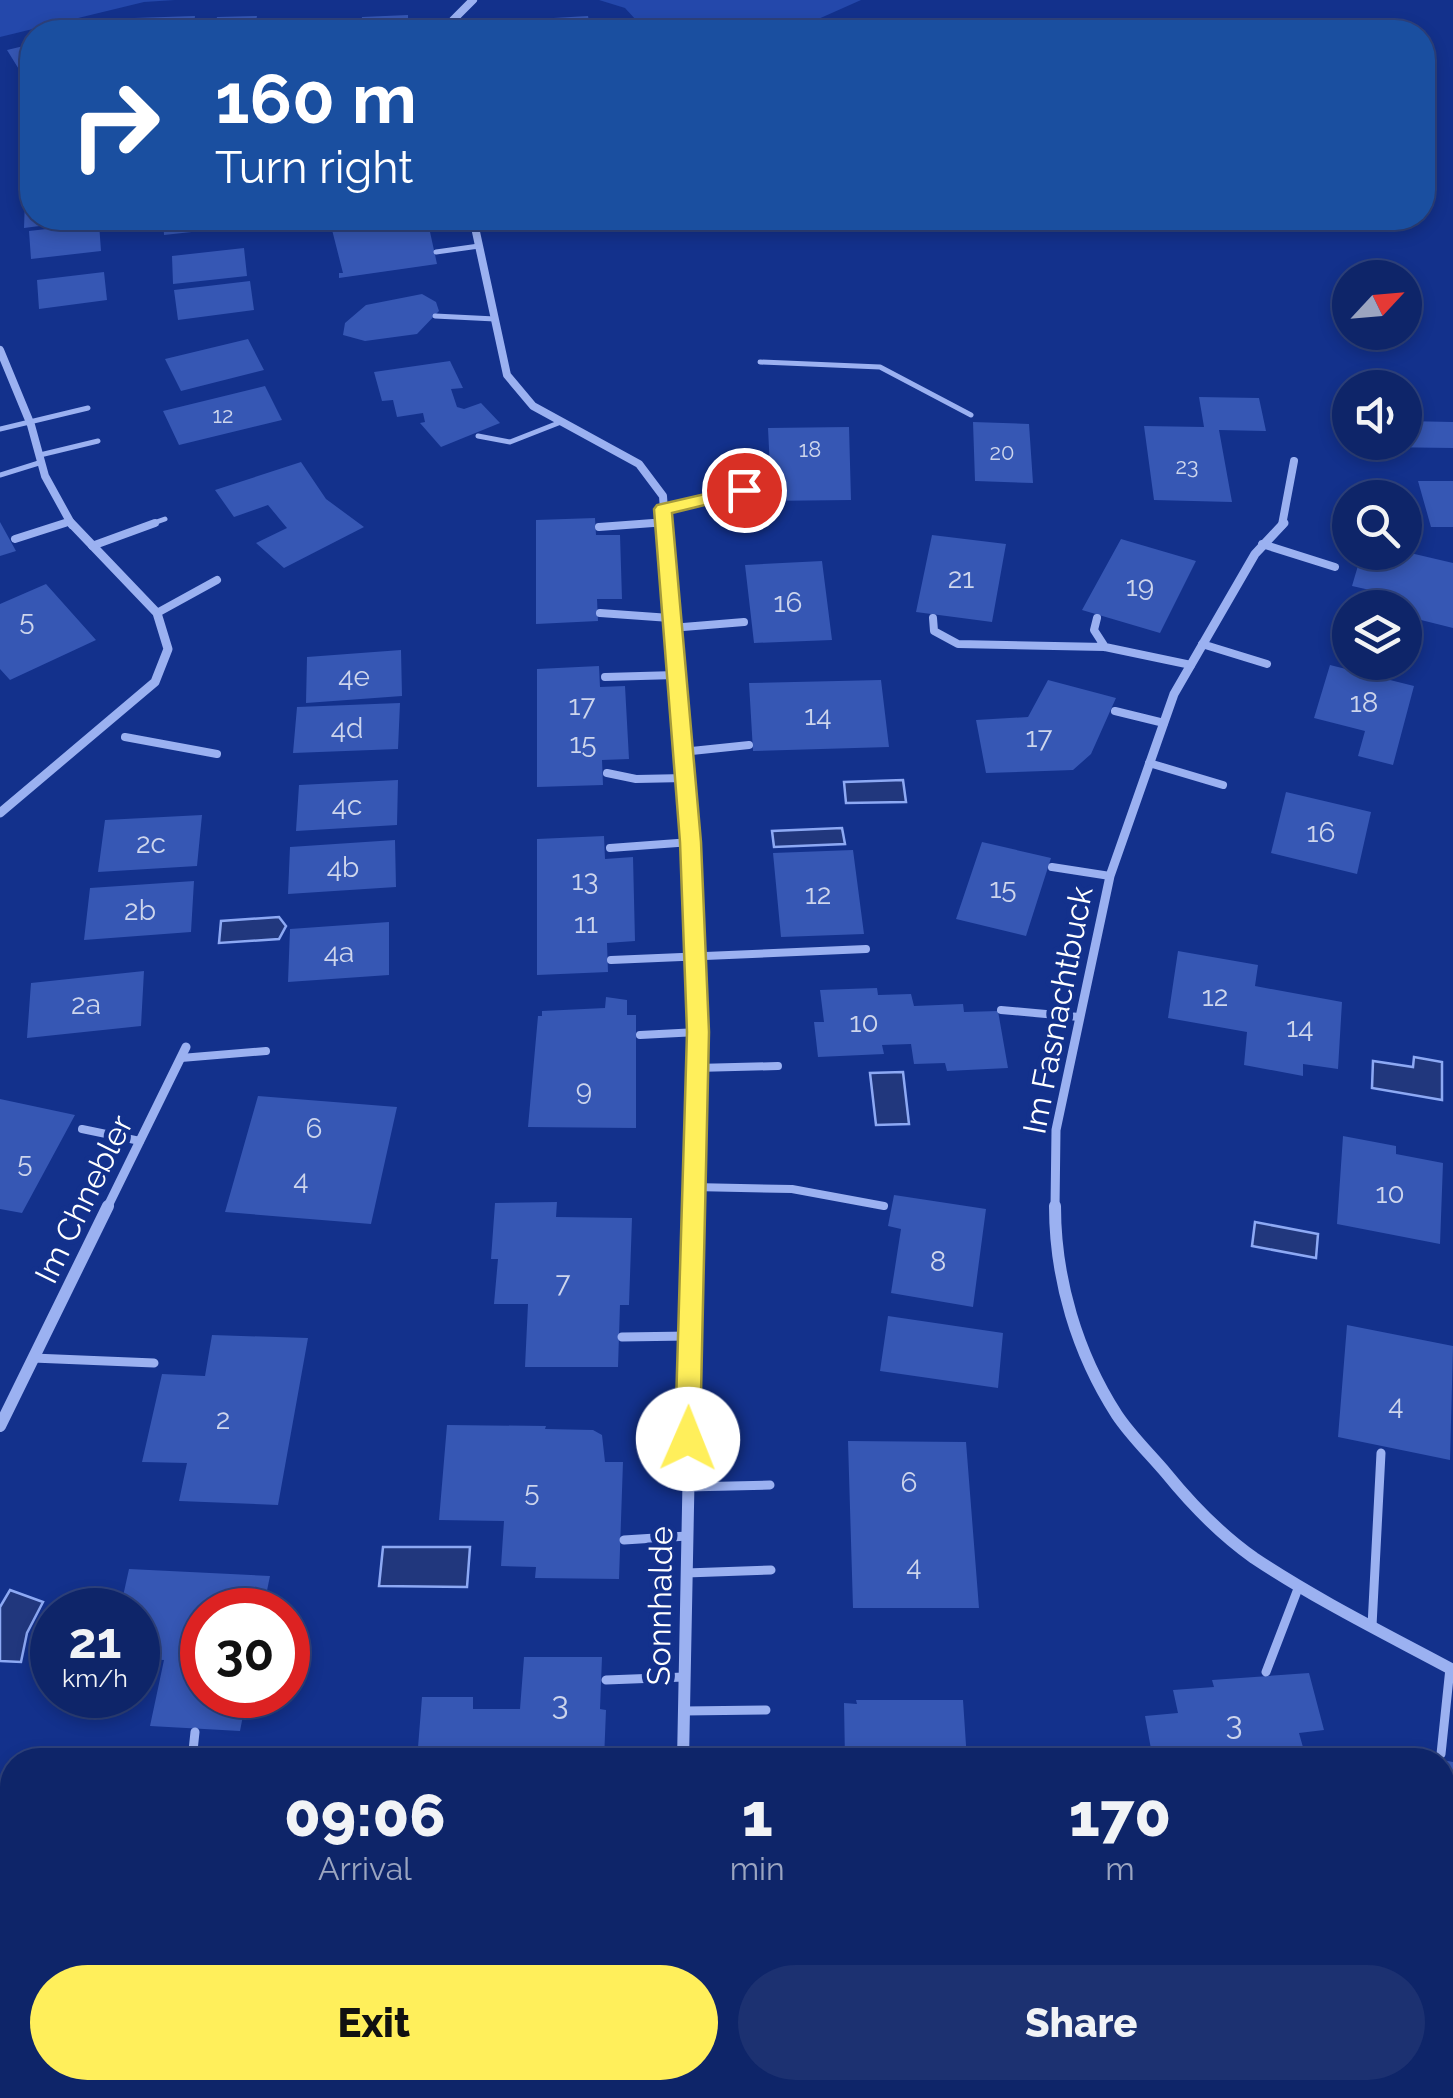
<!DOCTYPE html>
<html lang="en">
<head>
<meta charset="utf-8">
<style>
  :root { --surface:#0e2569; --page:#1c3171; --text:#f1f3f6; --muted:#9ba5c0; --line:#2e427d; --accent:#ffef5b }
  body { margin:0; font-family:Raleway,sans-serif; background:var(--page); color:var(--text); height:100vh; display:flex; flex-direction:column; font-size:38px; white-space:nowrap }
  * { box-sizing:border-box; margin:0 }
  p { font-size:32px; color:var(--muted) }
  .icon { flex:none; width:55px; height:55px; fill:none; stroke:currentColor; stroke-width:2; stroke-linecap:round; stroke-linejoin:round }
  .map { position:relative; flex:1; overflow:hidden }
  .drawer { position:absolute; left:0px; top:1748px; width:1455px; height:352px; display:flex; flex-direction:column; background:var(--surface); border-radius:40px 40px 0 0; box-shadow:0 5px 15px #0003,0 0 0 2px var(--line) }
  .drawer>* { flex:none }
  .guide { position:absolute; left:20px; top:20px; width:1415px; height:210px; border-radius:40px; box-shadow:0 5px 15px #0003,0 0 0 2px var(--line); background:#1a4fa0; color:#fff; overflow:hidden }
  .needle { width:65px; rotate:64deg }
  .fabs { position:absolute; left:1332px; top:260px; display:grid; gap:20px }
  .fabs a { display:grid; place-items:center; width:90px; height:90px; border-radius:50%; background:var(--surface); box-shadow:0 5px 15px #0003,0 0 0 2px var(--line); font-size:50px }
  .speed { position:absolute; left:30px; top:1588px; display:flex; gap:20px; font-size:50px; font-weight:700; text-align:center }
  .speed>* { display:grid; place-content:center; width:130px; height:130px; border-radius:50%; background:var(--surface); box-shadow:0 5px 15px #0003,0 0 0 2px var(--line); line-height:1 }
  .speed small { font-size:25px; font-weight:400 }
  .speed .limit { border:15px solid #d22; background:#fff; color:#111 }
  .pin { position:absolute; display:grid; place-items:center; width:85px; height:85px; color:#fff; margin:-42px; border:5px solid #fff; border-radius:50%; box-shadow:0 2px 10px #0007 }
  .me { position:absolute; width:110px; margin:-55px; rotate:1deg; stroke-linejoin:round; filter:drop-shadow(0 0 8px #0008) }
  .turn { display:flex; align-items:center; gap:35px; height:210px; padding:0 30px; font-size:45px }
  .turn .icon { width:130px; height:130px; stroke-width:2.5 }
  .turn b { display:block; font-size:70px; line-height:85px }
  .eta { display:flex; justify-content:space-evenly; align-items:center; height:170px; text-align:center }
  .eta b { font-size:60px; font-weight:800; line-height:70px }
  .primary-button { display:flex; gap:20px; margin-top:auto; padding:20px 30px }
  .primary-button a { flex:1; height:115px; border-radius:60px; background:var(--accent); color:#111; font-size:40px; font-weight:800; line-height:115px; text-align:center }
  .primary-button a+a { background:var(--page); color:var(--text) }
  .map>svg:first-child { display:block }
  .green { fill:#2448ab }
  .water { fill:#21377d; stroke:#8da9f4; stroke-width:2.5 }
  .building { fill:#3657b4 }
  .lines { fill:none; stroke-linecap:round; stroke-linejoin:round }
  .lane-far2 { stroke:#9bb1f1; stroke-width:5 }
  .lane-far1 { stroke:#9bb1f1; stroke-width:8 }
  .lane { stroke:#9bb1f1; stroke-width:9 }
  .street-far2 { stroke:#9bb1f1; stroke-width:8 }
  .street-far1 { stroke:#9bb1f1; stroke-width:9 }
  .street { stroke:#9bb1f1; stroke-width:12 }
  .secondary { fill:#c9d5fc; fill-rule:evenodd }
  .route { fill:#ffef5b; stroke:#a69b3b; stroke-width:2.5 }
  .labels { text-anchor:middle; stroke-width:10; stroke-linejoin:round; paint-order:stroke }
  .far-number-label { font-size:22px; fill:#cdd5ec }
  .number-label { font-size:28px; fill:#cdd5ec }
  .street-label { font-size:32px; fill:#fff; stroke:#13318c }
  .near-number-label { font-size:32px; fill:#cdd5ec }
</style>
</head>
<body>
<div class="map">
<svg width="1453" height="2098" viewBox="0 0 1453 2098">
  <rect width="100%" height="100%" fill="#13318c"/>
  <!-- green -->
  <path class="green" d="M0,0h175l-31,2 -144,35z
    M599,0h262l-72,32h-142l-22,-24z
    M252,2088h390l-4,10h-398z"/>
  <!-- water -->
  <path class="water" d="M903,780l3,22 -60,1 -2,-21z
    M842,828l3,16 -71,3 -2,-16z
    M279,917l7,9 -7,13 -60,4 2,-22z
    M1414,1057l28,5v38l-70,-12 1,-27 40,6z
    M903,1072l6,52 -33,1 -6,-52z
    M1255,1222l63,12 -2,24 -64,-12z
    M383,1547h87l-3,40 -88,-1z
    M10,1590l33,12 -16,31 -6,29 -21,-1v-54z"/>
  <!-- building -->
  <path class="building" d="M408,15v17h-87l1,-8 39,-1 1,-6z
    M195,16l-2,16h-50l-9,-14z
    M257,16l-3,16h-41l4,-15z
    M588,16l3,16h-71l-1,-12z
    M32,44v24l-12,3 -13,-21z
    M32,197v21l55,2 -63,8 1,-30z
    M163,218h74l1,9 -74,8z
    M329,218h98l10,46 -98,14v-5h4z
    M99,223l2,28 -70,8 -2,-28z
    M244,248l3,28 -74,8 -1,-28z
    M104,272l3,28 -68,9 -2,-29z
    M250,281l4,29 -76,10 -4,-30z
    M422,294l14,8 3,9 -22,23 -52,7 -22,-6 2,-12 21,-18z
    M248,339l16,31 -83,21 -16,-32z
    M450,361l13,27 -12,1 6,18 7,2 17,-6 19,20 -59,24 -21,-24 5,-1 -2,-9 -26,4 -4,-17 -11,1 -8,-29z
    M265,386l17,34 -103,25 -16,-34z
    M1199,397l60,1 7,33 -47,-1 13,72 -78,-2 -10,-74 60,1z
    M1405,421l48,1v26l-73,-1 -1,-5h26z
    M973,422l56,2 4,59 -58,-2z
    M849,427l2,73 -96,1v-32h15l-2,-41z
    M301,462l25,37 38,28 -80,41 -28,-25 31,-15 -19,-23 -34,12 -19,-27z
    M1418,481h35v46h-22z
    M595,518l1,17h24l2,64h-25l1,22 -62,3v-104z
    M0,522l16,29 -16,5z
    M932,535l74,9 -14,78 -76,-10z
    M1121,539l75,22 -36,72 -78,-23z
    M1362,552h44l47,11v65l-48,-12v-8h-7l3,-11 -49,-11z
    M822,561l10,79 -78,3 -9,-78z
    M46,584l50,56 -86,40 -10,-11v-65z
    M401,650l1,46 -96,7 1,-46z
    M1330,665l84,21 -21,79 -35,-9 7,-25 -51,-13z
    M599,666l1,21 25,-1 4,73 -27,1 1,25 -66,2v-118z
    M881,680l8,67 -136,4 -4,-68z
    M1048,680l68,18 -25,56 -18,16 -87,3 -10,-53 52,-3z
    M400,703l-2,46 -105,4 4,-46z
    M398,780l-1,45 -101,6 3,-46z
    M1286,792l85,20 -14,62 -86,-21z
    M202,815l-5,51 -99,6 7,-52z
    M604,836l1,23 28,-2 2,84 -28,2 1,29 -71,3v-136z
    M395,840l1,47 -108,7 2,-47z
    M982,842l69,16 -25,78 -70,-17z
    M853,850l11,84 -83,3 -8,-84z
    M194,881l-3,51 -107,8 6,-52z
    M389,922v53l-101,7 2,-53z
    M1178,951l80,14 -3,21 87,16 -4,67 -35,-5v12l-59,-11 3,-33 -79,-14z
    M144,971l-3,55 -114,12 4,-55z
    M877,988l1,7 33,-1 3,12 49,-2 1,8 34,-1 10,57 -61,3 -2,-8 -31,1 -3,-20 -29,1 2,9 -66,3 -4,-35h10l-4,-32z
    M606,997l21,3v15h9v113l-108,-1 10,-111h4v-5l63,-3z
    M258,1096l139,11 -26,117 -146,-12z
    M0,1099l75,16 -53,98 -22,-4z
    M1343,1136l53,10v8l47,9 -3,81 -103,-20z
    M894,1195l92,14 -13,98 -82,-14 10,-64 -13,-3z
    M557,1202l-1,15 76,1 -3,87h-9l-2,62h-93l3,-63h-34l4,-45h-7l4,-56z
    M888,1316l115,17 -5,55 -118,-17z
    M1347,1325l106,21 -3,114 -112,-23z
    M212,1335l96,3 -30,167 -99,-4 8,-38 -45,-1 20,-88 43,2z
    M447,1425l99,1 -1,3 48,1 9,5 3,27h18l-4,117 -84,-1 1,-11 -35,-1 3,-45 -65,-1z
    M848,1441l118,1 13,166h-126z
    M129,1569l141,7 -7,34h-61v85h45l-7,36 -90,-5 14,-66 -26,-1v-49h-18z
    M524,1657h78l-2,52 6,1 -2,50h-187l5,-63h51v12h47z
    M1309,1673l15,57 -25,3 7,25 -153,2 -8,-44 33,-3 -5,-23 41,-3 -2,-7z
    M856,1700h107l4,60h-122l-1,-57 13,1z
    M1442,1760l11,2v68l-11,-2z
    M12,1940v148h53l-7,10h-58v-141z"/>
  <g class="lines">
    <!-- lane-far2 -->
    <path class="lane-far2" d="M436,252l43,-6
      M435,316l60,3
      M760,362l120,5 91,48
      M0,429l88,-21
      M478,436l32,6 51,-20
      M40,455l58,-14
      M0,475l42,-13
      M663,509l81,-19
      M57,525l13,-4
      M148,525l17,-6
      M621,525l42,-3"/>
    <!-- lane-far1 -->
    <path class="lane-far1" d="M599,527l54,-4
      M15,539l50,-16
      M1262,544l73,23
      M92,546l63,-23
      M157,613l60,-33
      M600,613l70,5
      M933,618l1,13 24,13 147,3 86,18
      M1097,618l-3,12 11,17
      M671,628l73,-6
      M1202,644l65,20
      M605,677l71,-2
      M1115,711l49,12
      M125,737l92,17
      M682,752l67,-7
      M1149,763l74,22
      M607,773l29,6 50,-1
      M610,848l81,-6
      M1052,867l58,9
      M611,960l255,-11
      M1001,1010l78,7
      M640,1035l58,-3
      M181,1058l85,-7
      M696,1068l82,-2
      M82,1129l58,12
      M693,1187l99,2 92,17"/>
    <!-- lane -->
    <path class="lane" d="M622,1337l67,-1
      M33,1358l121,5
      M687,1487l83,-2
      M624,1540l63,-4
      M686,1573l85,-3
      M1372,1626l9,-173
      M1266,1672l33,-86
      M606,1680l78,-3
      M684,1711l82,-1
      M1441,1754l9,-86
      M192,1760l3,-28"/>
    <!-- street-far2 -->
    <path class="street-far2" d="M454,32l-1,-12 20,-20
      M473,218l34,157 26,31 106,58 24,32 2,29
      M0,350l31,75 14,51 27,49
      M1282,525l12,-64"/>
    <!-- street-far1 -->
    <path class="street-far1" d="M665,523l26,319 7,190 -4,176
      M0,813l155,-131 13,-33 -11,-36 -86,-90
      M107,1208l79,-161
      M1055,1208l1,-78 54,-254 64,-182 81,-140 29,-31"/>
    <!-- street -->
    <path class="street" d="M1055,1206c0,73 22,147 62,209 14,21 33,39 49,58 26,32 54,61 88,85 63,42 132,76 199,112
      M0,1426l108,-220
      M683,1760l11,-554
      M0,1811l12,3
      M638,2098l4,-10"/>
    <!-- secondary -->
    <path class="secondary" d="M230,2088h36l-5,10h-35z
      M964,2088h72l6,10h-73z"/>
  </g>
  <!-- route -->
  <path class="route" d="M744,485l9,5 -3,4 -78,19 29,329 8,190 -9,407 -3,8 -9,3 -10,-3 -3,-8 12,-407 -7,-190 -26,-333 3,-4z"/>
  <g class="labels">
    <!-- far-number labels -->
    <g class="far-number-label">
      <text x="223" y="423">12</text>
      <text x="810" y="457">18</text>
      <text x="1002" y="460">20</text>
      <text x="1187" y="474">23</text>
    </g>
    <!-- number labels -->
    <g class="number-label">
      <text x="961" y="588">21</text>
      <text x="1140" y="596">19</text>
      <text x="788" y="612">16</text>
      <text x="27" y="630">5</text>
      <text x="354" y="686">4e</text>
      <text x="1364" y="712">18</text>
      <text x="582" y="715">17</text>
      <text x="818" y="725">14</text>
      <text x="347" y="738">4d</text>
      <text x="1039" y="747">17</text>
      <text x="583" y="753">15</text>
      <text x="347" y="815">4c</text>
      <text x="1321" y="842">16</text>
      <text x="151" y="853">2c</text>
      <text x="343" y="877">4b</text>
      <text x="585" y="890">13</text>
      <text x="1003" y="898">15</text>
      <text x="818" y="904">12</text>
      <text x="140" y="920">2b</text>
      <text x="586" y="933">11</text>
      <text x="339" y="962">4a</text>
      <text x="1215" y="1006">12</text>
      <text x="86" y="1014">2a</text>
      <text x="864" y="1032">10</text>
      <text x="1300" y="1037">14</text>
      <text x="584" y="1100">9</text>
      <text x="314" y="1138">6</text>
      <text x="25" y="1172">5</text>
      <text x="301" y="1189">4</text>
      <text x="1390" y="1203">10</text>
      <text x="938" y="1271">8</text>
      <text x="563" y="1292">7</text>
      <text x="1396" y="1414">4</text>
      <text x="223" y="1429">2</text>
      <text x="909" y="1492">6</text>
      <text x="532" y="1501">5</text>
      <text x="914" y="1575">4</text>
    </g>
    <!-- street labels -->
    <g class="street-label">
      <text transform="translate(1058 1010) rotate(-79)" y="11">Im Fasnachtbuck</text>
      <text transform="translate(84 1199) rotate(-64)" y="11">Im Chnebler</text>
      <text transform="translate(660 1606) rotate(-89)" y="11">Sonnhalde</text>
    </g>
    <!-- near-number labels -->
    <g class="near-number-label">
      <text x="560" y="1714">3</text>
      <text x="1234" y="1734">3</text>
    </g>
  </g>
</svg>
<div class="fabs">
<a><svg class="needle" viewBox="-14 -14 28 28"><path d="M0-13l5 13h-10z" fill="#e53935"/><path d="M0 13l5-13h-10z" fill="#9ba5c0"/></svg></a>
<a><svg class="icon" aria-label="sound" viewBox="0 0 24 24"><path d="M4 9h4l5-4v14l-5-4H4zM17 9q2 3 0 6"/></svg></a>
<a><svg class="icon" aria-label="search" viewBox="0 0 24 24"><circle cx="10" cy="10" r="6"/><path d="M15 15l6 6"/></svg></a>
<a><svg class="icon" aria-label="layers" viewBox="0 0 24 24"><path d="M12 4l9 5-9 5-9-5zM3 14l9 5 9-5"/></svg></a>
</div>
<div class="speed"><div>21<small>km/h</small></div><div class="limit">30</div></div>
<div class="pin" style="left:744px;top:490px;background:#d93025"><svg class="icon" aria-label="arrive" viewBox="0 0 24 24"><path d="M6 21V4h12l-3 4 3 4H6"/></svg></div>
<svg class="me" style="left:688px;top:1439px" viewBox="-20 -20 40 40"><circle r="19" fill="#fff"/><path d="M0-13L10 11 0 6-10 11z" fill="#ffef5b"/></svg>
<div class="guide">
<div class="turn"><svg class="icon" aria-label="right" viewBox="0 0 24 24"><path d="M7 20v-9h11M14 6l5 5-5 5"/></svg><div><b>160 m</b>Turn right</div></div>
</div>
<section class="drawer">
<div class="eta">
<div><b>09:06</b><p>Arrival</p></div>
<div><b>1</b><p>min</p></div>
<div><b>170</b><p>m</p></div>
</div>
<div class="primary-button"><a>Exit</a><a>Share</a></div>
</section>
</div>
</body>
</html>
